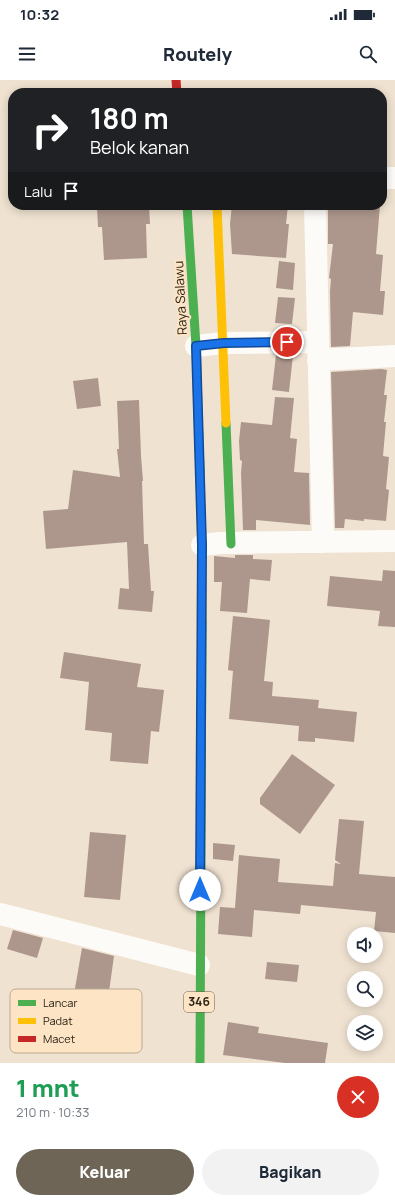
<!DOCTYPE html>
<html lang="id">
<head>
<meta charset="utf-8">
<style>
  :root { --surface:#fff; --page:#f2f2f3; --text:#1f2937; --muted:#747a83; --accent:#6f6557 }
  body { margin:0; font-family:Manrope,sans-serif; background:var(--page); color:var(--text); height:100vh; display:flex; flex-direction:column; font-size:15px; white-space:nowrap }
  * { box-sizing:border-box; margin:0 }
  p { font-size:13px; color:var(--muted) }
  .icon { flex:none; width:22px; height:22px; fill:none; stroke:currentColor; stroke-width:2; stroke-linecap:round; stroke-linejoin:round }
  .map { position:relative; height:983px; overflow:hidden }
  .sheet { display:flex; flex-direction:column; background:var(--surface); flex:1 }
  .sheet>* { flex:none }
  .hud { position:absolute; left:8px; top:8px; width:379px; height:122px; border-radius:16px; box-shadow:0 2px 10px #0003; background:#202124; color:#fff; overflow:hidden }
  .tools { position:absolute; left:347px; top:847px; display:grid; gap:8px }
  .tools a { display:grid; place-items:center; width:36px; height:36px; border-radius:50%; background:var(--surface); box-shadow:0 2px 10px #0003; font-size:20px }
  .pin { position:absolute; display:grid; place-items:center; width:34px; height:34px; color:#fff; margin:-17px; border:2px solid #fff; border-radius:50%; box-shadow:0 1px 4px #0007 }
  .me { position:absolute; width:44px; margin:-22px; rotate:0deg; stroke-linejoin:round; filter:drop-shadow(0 0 3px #0008) }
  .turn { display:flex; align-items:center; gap:14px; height:84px; padding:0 16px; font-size:18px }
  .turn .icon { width:52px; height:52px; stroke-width:2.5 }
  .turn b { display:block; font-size:28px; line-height:34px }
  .then { display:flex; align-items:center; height:38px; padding:0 16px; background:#0003; gap:8px; font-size:15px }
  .round { display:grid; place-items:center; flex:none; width:42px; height:42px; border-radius:21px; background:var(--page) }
  .headline { display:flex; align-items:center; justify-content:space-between; height:68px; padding:0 16px }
  h1 { font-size:24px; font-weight:800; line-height:30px; color:#1e9e55 }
  .action { display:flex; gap:8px; margin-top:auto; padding:8px 16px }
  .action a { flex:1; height:46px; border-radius:24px; background:var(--accent); color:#fff; font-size:16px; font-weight:800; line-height:46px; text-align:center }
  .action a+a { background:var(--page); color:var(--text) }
  .status { display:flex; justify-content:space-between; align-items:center; height:28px; padding:0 20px; background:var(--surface); direction:ltr }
  .status svg { height:11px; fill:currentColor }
  header { display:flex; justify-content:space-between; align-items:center; height:52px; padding:0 16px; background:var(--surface); font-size:18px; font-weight:800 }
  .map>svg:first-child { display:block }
  .building { fill:#ad978d }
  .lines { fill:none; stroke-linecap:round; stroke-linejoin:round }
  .street { stroke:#fdfbf8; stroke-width:22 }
  .fast { stroke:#4caf50; stroke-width:9 }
  .slow { stroke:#ffc107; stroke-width:9 }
  .jam { stroke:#c62828; stroke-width:9 }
  .route-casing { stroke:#114b97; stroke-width:10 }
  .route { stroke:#1a73e8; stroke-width:7 }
  .labels { text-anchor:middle; stroke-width:4; stroke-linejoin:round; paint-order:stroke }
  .shield { fill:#fce4c4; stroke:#695c4a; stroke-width:1 }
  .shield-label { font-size:12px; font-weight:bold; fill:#2a2216 }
  .street-label { font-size:13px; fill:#2a2216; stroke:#fce4c4 }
  .key { fill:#fce4c4; stroke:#bdaa90; stroke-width:1 }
  .key-label { font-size:11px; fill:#2a2216 }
</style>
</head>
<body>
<div class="status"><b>10:32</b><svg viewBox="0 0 49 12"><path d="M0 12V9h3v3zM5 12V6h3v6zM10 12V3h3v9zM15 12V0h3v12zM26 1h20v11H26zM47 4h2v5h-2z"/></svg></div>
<header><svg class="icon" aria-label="menu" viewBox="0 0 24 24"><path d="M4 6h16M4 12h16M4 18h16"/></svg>Routely<svg class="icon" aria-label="search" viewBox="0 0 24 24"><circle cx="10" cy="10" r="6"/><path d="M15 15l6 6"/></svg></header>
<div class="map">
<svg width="395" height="983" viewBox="0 0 395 983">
  <rect width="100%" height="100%" fill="#efe2d1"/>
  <!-- building -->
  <path class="building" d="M125,125h24l1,19h-4l1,34 -43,2 -2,-33h-4l-1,-19 28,-2z
    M232,125h56l-2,19h3l-3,34 -54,-4 -2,-30z
    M328,125h52l-4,49 7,1 -3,36h5l-2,24 -30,-3 -3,34 -19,1 -1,-56 1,-12 -2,-1 4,-34h-5z
    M279,181l16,2 -2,27 -17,-2z
    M278,217l17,1 -3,26 -17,-1z
    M276,275h17l-4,37 -17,-2z
    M381,289l6,1 -3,25h3l-3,27h2l-3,34 6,1 -3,32 3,1 -3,31 -22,-2v2l-19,-2 -1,9h-9l-4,-156z
    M98,298l3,28 -24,3 -4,-28z
    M275,317l19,1 -4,40 7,1 -3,33 15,1 1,52 -54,-5v10h-13l-2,-57 1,-12 -2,-1 -1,-19 2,-19 31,3z
    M139,320l2,56 2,25h-1l2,63h4l3,47h3l-2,21 -34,-3 2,-21 9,1 -2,-47 -81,7 -3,-38 25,-2 5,-39 47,7 -3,-28h2l-2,-48z
    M235,475h18v4l19,1 -2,21 -20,-2 -3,34 -27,-2 2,-29h-8v-26l21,2z
    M383,490l12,1v56l-17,-1 2,-15 -53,-5 3,-30 52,5z
    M233,536l37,4 -6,61 9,1 -1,14 47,4 -1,8 39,4 -3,30 -39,-4v4l-17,-1 1,-15 -70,-7 4,-48 -5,-1z
    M64,572l77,12 -4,23 27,3 -5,42 -8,-1 -3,33 -38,-3 2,-28 -27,-3 4,-48 -29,-4z
    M292,674l43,31 -35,49 -40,-30v-6z
    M339,739l25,2 -5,53 36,3v56l-21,-2 2,-19 -75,-7 -1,9 -46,-4 -2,27 -34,-3 2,-27 15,1 4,-53 41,4 -2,23 55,4 2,-23 6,1 -6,-4z
    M90,752l36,3 -6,65 -36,-3z
    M213,763l22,2 -2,16 -20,-2z
    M13,850l30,8 -6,20 -30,-9z
    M82,868l32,8 -6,43 -34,-5z
    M267,882l32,3 -2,17 -32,-3z
    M228,942l31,5 -1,6 70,10 -3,20h-40l-62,-8z"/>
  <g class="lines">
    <!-- street -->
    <path class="street" d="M382,98h13
      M315,125l8,337
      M196,266l27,-3 95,-1
      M318,280l77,-4
      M202,465l18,-2 175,-2
      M0,834l199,51"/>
    <!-- fast -->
    <path class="fast" d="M187,125l9,141 4,128
      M226,343l5,121
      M200,983l2,-442"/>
    <!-- slow -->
    <path class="slow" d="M217,125l9,218
      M200,394l2,71v76"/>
    <!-- jam -->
    <path class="jam" d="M176,0l1,13"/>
  </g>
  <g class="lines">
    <defs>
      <path id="route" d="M200,810l2,-345 -6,-199 28,-3 63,-1"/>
    </defs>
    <!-- route casing -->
    <use href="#route" class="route-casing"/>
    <!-- route -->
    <use href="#route" class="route"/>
  </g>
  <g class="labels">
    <!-- shield labels -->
    <rect class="shield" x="184" y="912" width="30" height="20" rx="3"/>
    <g class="shield-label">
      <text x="199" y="926">346</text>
    </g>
    <!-- street labels -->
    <g class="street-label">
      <text transform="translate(180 218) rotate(-93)" y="5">Raya Salawu</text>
    </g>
  </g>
  <!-- legend -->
  <rect x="10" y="909" width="132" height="64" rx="6" class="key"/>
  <rect x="18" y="920" width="18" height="6" fill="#4caf50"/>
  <rect x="18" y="938" width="18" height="6" fill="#ffc107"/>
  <rect x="18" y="956" width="18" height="6" fill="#c62828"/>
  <g class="key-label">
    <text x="43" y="927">Lancar</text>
    <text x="43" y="945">Padat</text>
    <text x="43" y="963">Macet</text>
  </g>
</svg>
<div class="tools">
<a><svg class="icon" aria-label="sound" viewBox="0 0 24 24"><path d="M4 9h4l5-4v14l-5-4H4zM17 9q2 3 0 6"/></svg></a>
<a><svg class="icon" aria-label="search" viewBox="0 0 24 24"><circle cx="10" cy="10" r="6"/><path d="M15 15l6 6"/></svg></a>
<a><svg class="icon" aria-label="layers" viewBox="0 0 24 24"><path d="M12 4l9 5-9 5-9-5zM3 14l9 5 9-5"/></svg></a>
</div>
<div class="pin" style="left:287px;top:262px;background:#d93025"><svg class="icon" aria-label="arrive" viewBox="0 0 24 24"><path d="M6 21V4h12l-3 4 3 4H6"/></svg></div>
<svg class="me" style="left:200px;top:810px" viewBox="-20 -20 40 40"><circle r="19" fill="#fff"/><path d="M0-13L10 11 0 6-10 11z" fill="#1a73e8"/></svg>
<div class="hud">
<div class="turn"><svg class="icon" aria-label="right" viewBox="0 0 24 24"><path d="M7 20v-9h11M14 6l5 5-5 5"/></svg><div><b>180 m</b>Belok kanan</div></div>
<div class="then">Lalu<svg class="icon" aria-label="arrive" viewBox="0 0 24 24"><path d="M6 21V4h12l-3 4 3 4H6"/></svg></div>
</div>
</div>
<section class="sheet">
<div class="headline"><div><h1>1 mnt</h1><p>210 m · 10:33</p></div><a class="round" style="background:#d93025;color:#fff"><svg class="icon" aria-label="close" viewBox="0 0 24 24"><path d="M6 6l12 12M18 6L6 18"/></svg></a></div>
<div class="action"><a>Keluar</a><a>Bagikan</a></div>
</section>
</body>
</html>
